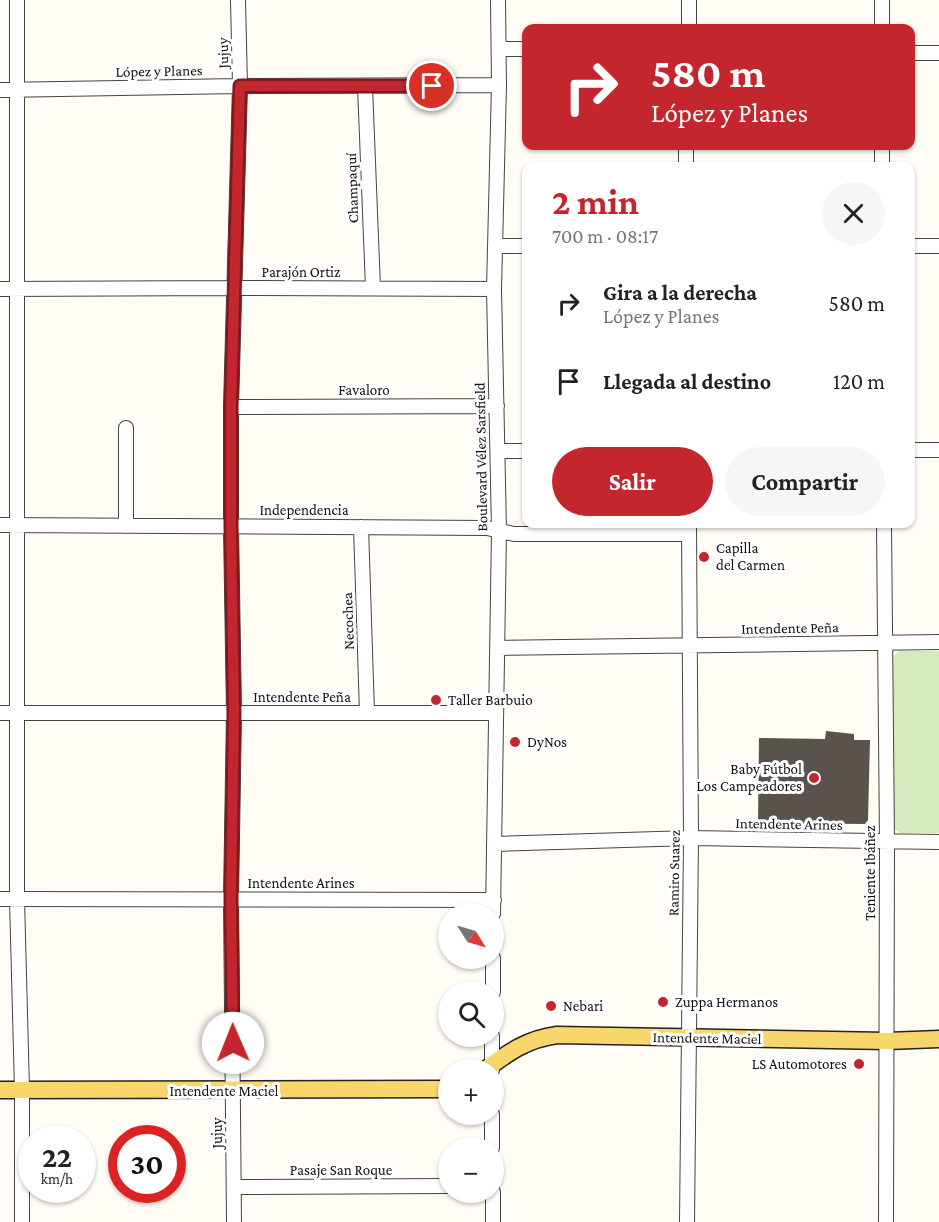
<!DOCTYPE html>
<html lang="es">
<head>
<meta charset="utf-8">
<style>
  :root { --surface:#fff; --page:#f6f6f6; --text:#222; --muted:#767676; --accent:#c4262e }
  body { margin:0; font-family:"Crimson Pro",serif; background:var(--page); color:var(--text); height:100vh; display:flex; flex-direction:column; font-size:22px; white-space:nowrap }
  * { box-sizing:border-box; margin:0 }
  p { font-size:20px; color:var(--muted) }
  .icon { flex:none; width:33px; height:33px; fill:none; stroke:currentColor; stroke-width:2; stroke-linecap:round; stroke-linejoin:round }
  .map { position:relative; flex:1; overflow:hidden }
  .side { position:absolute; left:522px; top:162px; width:393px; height:366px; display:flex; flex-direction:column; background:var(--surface); border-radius:12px; box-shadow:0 2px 4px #0004 }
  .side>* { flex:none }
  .hud { position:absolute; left:522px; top:24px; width:393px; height:126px; border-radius:12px; box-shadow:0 2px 4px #0004; background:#c4262e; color:#fff; overflow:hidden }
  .needle { width:39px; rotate:127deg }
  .controls { position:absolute; left:438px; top:903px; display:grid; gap:12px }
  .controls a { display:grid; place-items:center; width:66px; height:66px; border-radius:50%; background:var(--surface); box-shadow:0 2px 4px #0004; font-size:30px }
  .speed { position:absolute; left:18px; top:1125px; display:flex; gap:12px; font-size:30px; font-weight:700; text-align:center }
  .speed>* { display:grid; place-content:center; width:78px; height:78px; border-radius:50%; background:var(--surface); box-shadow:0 2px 4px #0004; line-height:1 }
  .speed small { font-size:15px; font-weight:400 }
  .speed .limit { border:9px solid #d22; background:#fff; color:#111 }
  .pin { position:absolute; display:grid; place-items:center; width:51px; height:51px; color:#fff; margin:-26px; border:3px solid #fff; border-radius:50%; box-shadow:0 2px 6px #0007 }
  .me { position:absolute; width:66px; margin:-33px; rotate:359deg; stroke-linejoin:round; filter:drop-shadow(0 0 4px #0008) }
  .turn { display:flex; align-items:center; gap:21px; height:126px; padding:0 30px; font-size:27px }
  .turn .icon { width:78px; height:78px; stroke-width:2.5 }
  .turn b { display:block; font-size:42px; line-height:51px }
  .round { display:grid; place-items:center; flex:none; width:63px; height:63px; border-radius:32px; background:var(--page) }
  .head { display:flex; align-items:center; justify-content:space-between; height:102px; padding:0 30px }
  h1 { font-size:36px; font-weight:700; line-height:45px; color:var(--accent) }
  .button { display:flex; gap:12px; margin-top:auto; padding:12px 30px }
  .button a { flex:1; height:69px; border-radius:36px; background:var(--accent); color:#fff; font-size:24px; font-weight:700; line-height:69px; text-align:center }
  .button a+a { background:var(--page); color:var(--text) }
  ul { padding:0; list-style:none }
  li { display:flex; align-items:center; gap:18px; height:78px; padding:0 30px }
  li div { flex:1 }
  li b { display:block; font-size:22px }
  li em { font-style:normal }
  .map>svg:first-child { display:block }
  .green { fill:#d5ebbd }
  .building { fill:#5a524d }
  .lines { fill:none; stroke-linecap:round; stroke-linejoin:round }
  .minor-casing { stroke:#444; stroke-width:16 }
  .major-casing { stroke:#222; stroke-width:19 }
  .minor { stroke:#fff; stroke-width:14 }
  .major { stroke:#f9d66b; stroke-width:16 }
  .route-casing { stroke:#7f191e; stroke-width:15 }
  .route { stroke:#c4262e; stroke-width:10 }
  .poi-dot { fill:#c4262e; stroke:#fff; stroke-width:2 }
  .labels { text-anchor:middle; stroke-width:6; stroke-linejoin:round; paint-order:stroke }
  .street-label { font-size:15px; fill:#111; stroke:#fff }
  .poi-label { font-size:15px; fill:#111; stroke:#fff; text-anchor:start }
</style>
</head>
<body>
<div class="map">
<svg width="939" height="1222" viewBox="0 0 939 1222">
  <rect width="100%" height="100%" fill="#fffdf5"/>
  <!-- green -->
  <path class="green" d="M899,651h40v182h-39l-8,-6 1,-170z"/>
  <!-- building -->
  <path class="building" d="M826,731l28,3v6h16l-2,80 -3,4 -107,-1 1,-85 66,1z"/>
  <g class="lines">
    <defs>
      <path id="minor" d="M17,0v899l5,191v132
        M689,0v28
        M882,28v-28
        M499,49h27
        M910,53h29
        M365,86l8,202
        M0,90l240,-4 259,-1
        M882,146v20
        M686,166v-20
        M495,246h31
        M910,246h29
        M0,289l234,-1 260,1
        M231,407l266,-1
        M910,450h29
        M498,451h28
        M884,524l3,319 -1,379
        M0,525l487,3 27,6h175
        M126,526v-98
        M361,527l6,186
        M497,648l442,-6
        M0,713h496
        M494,844l197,-6 248,4
        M0,899l494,1
        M493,914l6,-383 -5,-242 5,-204 -1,-85
        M493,992v-34
        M492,1070v-34
        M492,1114v34
        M234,1187l214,-1
        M493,1192v30
        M234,1222l-3,-323 3,-186 -3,-187v-119l9,-321 -2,-86
        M687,1222l4,-384 -2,-314"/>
      <path id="major" d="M485,1070c24,-18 42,-31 72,-35l330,6 52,-2
        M0,1090l448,-1"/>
    </defs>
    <!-- minor casing -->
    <use href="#minor" class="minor-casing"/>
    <!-- major casing -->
    <use href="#major" class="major-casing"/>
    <!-- minor -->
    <use href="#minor" class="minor"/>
    <!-- major -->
    <use href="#major" class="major"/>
  </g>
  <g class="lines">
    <defs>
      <path id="route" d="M233,1043l-2,-144 3,-186 -3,-187v-119l9,-321h192"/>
    </defs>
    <!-- route casing -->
    <use href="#route" class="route-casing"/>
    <!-- route -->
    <use href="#route" class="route"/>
  </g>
  <!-- markers -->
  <g class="poi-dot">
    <circle cx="704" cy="557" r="6"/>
    <circle cx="436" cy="700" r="6"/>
    <circle cx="515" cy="742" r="6"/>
    <circle cx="814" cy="778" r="6"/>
    <circle cx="663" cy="1002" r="6"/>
    <circle cx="551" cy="1006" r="6"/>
    <circle cx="859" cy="1064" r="6"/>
  </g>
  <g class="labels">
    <!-- street labels -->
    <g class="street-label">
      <text transform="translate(223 53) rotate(-91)" y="5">Jujuy</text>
      <text transform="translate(159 71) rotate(-1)" y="5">López y Planes</text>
      <text transform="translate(352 188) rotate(-92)" y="5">Champaquí</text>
      <text x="301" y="277">Parajón Ortiz</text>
      <text x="364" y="395">Favaloro</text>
      <text transform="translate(481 457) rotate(-91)" y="5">Boulevard Vélez Sarsfield</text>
      <text x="304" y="515">Independencia</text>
      <text transform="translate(348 621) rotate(-92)" y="5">Necochea</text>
      <text transform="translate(790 628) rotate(-1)" y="5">Intendente Peña</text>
      <text x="302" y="702">Intendente Peña</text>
      <text transform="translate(789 824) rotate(1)" y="5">Intendente Arines</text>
      <text transform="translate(674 873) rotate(-89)" y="5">Ramiro Suarez</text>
      <text transform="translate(870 873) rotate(-90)" y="5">Teniente Ibáñez</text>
      <text x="301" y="888">Intendente Arines</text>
      <text transform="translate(707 1038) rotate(1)" y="5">Intendente Maciel</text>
      <text x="224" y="1096">Intendente Maciel</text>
      <text transform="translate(217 1133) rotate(-90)" y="5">Jujuy</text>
      <text x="341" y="1175">Pasaje San Roque</text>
    </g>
    <!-- poi labels -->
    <g class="poi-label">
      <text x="716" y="553">Capilla<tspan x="716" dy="17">del Carmen</tspan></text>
      <text x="448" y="705">Taller Barbuio</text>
      <text x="527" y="747">DyNos</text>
      <text x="802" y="774" text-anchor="end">Baby Fútbol<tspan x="802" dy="17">Los Campeadores</tspan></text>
      <text x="675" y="1007">Zuppa Hermanos</text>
      <text x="563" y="1011">Nebari</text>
      <text x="847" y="1069" text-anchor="end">LS Automotores</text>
    </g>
  </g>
</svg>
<div class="controls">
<a><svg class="needle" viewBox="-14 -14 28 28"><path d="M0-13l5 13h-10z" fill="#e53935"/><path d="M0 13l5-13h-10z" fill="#767676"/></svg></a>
<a><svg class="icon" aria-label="search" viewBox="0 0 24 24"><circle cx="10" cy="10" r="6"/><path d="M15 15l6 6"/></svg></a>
<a>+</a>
<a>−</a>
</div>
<div class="speed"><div>22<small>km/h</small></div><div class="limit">30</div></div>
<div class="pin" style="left:432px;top:86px;background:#d93025"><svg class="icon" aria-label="arrive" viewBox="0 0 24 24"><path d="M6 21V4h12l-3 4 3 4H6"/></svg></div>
<svg class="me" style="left:233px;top:1043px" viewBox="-20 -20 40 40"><circle r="19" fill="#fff"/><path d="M0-13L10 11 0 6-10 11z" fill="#c4262e"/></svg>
<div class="hud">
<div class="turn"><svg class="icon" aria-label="right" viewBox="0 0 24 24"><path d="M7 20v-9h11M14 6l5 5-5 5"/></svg><div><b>580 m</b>López y Planes</div></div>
</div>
<section class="side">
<div class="head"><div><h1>2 min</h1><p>700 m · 08:17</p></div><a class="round"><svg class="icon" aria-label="close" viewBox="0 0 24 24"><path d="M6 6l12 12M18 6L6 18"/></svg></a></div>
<ul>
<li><svg class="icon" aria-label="right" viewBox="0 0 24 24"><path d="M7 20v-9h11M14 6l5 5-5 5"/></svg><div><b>Gira a la derecha</b><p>López y Planes</p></div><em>580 m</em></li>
<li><svg class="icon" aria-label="arrive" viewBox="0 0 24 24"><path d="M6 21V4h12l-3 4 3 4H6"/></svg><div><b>Llegada al destino</b></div><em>120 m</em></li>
</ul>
<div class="button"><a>Salir</a><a>Compartir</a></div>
</section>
</div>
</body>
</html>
